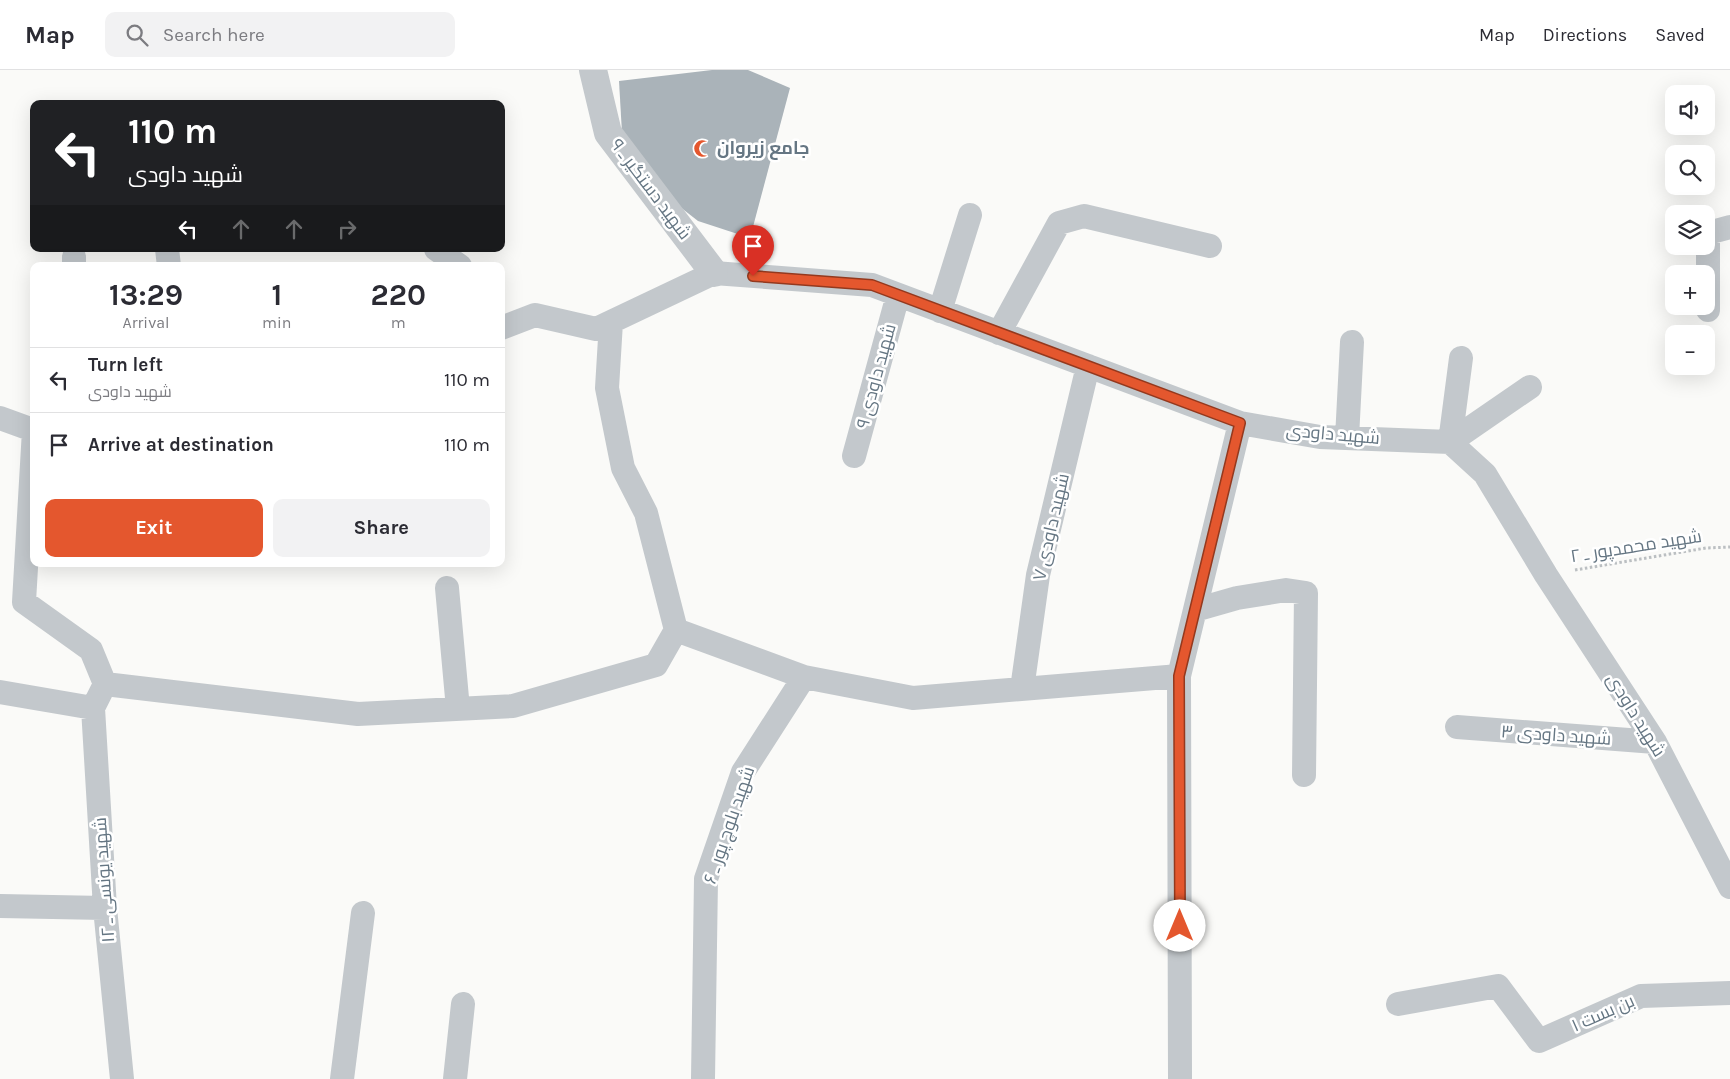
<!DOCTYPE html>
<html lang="en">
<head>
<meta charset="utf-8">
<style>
  :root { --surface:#fff; --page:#f2f2f3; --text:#2b2b33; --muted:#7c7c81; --line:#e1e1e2; --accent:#e4572e }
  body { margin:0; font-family:Karla,Cairo,sans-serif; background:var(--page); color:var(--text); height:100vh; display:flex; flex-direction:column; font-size:19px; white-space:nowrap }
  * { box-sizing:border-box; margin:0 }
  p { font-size:16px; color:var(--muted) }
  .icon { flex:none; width:28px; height:28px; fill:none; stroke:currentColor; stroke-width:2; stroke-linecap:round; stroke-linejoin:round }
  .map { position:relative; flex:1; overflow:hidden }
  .side { position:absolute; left:30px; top:192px; width:475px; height:305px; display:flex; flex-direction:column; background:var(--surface); border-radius:10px; box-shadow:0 5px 20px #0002 }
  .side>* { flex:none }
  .hud { position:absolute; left:30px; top:30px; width:475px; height:152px; border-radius:10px; box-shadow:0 5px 20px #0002; background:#202124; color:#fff; overflow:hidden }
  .tools { position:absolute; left:1665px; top:15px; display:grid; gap:10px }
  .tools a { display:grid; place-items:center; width:50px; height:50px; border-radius:10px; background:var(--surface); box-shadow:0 5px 20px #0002; font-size:25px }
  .pin { position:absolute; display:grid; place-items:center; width:42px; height:42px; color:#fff; margin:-51px -21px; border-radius:50% 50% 50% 0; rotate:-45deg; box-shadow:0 0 5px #0007 }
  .pin .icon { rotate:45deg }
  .me { position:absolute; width:55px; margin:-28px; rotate:0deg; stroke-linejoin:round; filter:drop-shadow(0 0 4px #0008) }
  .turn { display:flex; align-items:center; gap:18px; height:105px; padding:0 15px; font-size:22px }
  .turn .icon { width:65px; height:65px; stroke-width:2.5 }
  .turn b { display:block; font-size:35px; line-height:42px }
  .lanes { display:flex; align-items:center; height:48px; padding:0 15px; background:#0003; justify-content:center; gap:25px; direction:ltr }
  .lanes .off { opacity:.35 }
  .eta { display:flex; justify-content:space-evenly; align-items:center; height:85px; text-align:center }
  .eta b { font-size:30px; font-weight:700; line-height:35px }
  .primary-button { display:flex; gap:10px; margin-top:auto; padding:10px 15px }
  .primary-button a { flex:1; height:58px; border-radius:10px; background:var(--accent); color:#fff; font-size:20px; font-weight:700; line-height:58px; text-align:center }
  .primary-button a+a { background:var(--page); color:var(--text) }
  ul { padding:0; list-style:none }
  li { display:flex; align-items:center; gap:15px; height:65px; padding:0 15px; border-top:1px solid var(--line) }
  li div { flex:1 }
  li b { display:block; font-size:19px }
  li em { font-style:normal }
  header { display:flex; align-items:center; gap:30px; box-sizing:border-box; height:70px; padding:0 25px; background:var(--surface); border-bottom:1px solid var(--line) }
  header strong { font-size:24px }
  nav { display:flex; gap:28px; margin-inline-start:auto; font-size:18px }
  .search { width:350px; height:45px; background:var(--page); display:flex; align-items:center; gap:12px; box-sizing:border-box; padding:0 18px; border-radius:10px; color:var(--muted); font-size:19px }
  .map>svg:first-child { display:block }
  .building { fill:#aab3b9 }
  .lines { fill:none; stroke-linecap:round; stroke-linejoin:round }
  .path { stroke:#bbbfc2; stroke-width:3; stroke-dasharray:2.5 2.5; stroke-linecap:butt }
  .minor { stroke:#c3c8cc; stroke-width:24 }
  .tertiary { stroke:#c3c8cc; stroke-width:28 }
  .route-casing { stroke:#94391e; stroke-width:12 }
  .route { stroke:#e4572e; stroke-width:9 }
  .labels { text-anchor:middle; stroke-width:5; stroke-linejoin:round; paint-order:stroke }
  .poi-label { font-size:18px; font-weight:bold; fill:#657683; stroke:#fff; text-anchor:start }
  .street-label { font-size:18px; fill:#657683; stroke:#fff }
</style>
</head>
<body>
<header>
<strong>Map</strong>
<div class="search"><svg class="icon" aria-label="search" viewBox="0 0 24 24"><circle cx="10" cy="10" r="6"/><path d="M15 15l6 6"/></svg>Search here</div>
<nav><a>Map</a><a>Directions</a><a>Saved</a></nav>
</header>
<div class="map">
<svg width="1730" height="1009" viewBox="0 0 1730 1009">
  <rect width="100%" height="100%" fill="#fafaf8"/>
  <!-- building -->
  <path class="building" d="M712,0h36l42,18 -40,150 -52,-17 -41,-32 -35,-56 -3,-52z"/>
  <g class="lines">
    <!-- path -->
    <path class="path" d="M1575,500l131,-22 24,-1"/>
    <!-- minor -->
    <path class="minor" d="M167,179l2,17
      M436,179l24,17
      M74,196v-9
      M1708,240v-77l22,-6
      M940,241l30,-96
      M611,252l-4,66 16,80 23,45 30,117
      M501,258l34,-13 61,14 118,-56 158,12 368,138 80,14 130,5 35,32 61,101 109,167 75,145
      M999,263l60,-110 25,-7 126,30
      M0,348l33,12
      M34,360l-10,172 67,48 14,34
      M1347,368l5,-96
      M1450,372l80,-55
      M1450,372l11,-84
      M854,386l44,-161
      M447,518l11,121
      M1195,540l42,-12 49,-8 20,3 -2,182
      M105,614l253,30 155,-8 143,-41 20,-35 128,47 109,21 266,-22
      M105,614l-12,24 12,200 17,171
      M1022,619l16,-114 50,-209
      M0,622l93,16
      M1457,657l198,15
      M0,836l105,2
      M1398,934l100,-18 41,55 102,-45 89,-3
      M342,1009l21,-166
      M455,1009l8,-75
      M703,1009l3,-200 37,-107 61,-95
      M1180,1009l-1,-403 61,-253"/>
    <!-- tertiary -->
    <path class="tertiary" d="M593,0l15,63 106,140"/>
  </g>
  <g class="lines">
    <defs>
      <path id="route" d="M753,206l119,9 368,138 -61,253 1,250"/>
    </defs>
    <!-- route casing -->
    <use href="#route" class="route-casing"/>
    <!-- route -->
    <use href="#route" class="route"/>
  </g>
  <!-- icons -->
  <defs>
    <symbol id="mosque-bare" viewBox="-9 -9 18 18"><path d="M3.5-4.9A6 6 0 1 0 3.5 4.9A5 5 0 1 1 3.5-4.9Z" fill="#e4572e" stroke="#fff" stroke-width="2.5" paint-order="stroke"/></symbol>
  </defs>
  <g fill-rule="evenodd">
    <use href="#mosque-bare" x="690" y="66" width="25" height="25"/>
  </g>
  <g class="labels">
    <!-- poi labels -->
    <g class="poi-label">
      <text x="717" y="84">جامع زیروان</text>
    </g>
    <!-- street labels -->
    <g class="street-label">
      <text transform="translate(651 119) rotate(53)" y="6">شهید دستگیر ـ ۹</text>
      <text transform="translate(876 306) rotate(-75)" y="6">شهید داودی ۹</text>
      <text transform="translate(1333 364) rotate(5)" y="6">شهید داودی</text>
      <text transform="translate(1051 457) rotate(-77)" y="6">شهید داودی ۷</text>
      <text transform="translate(1636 476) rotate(-9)" y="6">شهید محمدپور ـ ۲</text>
      <text transform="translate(1636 645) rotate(58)" y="6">شهید داودی</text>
      <text transform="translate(1556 665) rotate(4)" y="6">شهید داودی ۳</text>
      <text transform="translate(729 755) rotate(-71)" y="6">شهید بلوچ پور ـ ۶</text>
      <text transform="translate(104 810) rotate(-94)" y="6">شهید یونسی ـ ۱۲</text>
      <text transform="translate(1603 943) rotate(-24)" y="6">بن بست ۱</text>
    </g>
  </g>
</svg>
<div class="tools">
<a><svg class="icon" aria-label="sound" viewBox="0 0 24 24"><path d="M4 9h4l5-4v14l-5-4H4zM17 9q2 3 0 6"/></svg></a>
<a><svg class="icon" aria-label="search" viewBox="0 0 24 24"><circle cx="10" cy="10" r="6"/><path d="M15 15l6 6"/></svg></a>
<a><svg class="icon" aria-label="layers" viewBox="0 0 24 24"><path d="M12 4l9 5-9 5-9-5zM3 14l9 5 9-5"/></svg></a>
<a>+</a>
<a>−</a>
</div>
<div class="pin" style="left:753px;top:206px;background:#d93025"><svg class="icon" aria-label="arrive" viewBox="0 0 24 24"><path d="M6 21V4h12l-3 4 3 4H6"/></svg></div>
<svg class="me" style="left:1180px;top:856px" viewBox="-20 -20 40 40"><circle r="19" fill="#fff"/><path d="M0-13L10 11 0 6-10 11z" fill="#e4572e"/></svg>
<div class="hud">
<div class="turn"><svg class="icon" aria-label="left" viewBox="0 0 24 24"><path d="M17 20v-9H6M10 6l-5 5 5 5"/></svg><div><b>110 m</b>شهید داودی</div></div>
<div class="lanes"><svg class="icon" aria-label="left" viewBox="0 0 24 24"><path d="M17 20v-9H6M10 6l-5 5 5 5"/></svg><svg class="icon off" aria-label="ahead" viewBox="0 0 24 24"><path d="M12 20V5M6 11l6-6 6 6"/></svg><svg class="icon off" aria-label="ahead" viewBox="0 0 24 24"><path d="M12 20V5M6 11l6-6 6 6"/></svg><svg class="icon off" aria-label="right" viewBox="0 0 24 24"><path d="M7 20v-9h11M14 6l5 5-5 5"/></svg></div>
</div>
<section class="side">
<div class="eta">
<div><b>13:29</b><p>Arrival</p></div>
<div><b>1</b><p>min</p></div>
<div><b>220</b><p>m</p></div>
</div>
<ul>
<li><svg class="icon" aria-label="left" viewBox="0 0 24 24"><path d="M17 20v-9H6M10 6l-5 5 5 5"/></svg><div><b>Turn left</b><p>شهید داودی</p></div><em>110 m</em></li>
<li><svg class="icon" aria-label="arrive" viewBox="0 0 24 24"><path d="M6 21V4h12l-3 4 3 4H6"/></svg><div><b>Arrive at destination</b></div><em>110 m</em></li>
</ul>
<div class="primary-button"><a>Exit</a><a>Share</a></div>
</section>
</div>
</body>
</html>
